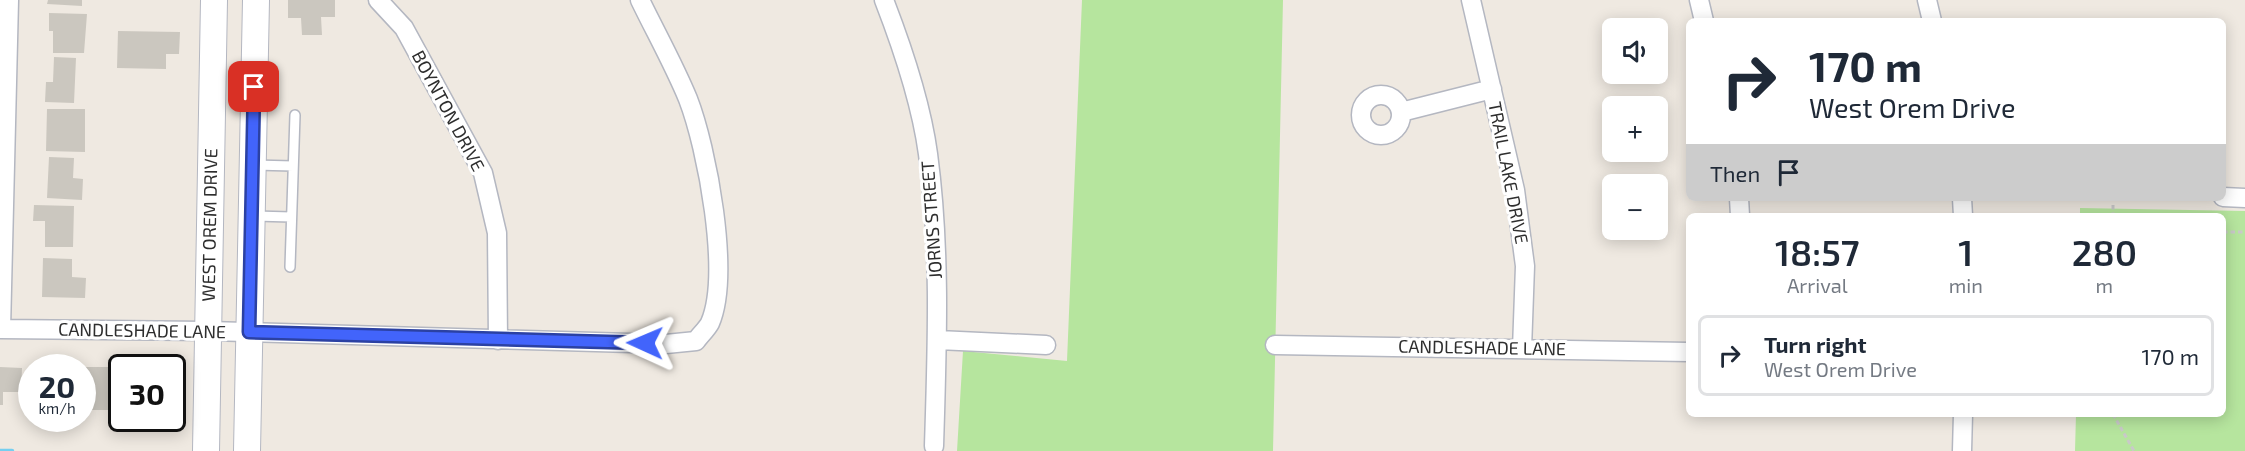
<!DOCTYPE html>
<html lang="en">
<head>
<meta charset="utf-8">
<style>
  :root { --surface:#fff; --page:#f6f6f7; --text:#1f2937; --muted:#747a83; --line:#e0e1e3 }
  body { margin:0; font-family:"Exo 2",sans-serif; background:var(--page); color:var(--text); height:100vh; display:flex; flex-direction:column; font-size:22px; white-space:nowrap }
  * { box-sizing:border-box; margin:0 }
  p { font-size:20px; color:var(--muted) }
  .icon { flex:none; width:33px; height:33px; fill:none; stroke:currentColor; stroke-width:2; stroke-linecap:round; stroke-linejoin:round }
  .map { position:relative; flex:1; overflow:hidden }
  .side { position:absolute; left:1686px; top:213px; width:540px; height:204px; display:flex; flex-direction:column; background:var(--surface); border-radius:9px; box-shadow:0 3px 15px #0003 }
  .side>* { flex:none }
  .guide { position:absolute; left:1686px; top:18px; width:540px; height:183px; border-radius:9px; box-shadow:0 3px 15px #0003; background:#fff; color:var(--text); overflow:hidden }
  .tools { position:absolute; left:1602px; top:18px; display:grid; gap:12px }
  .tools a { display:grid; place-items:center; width:66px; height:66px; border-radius:9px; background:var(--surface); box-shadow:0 3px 15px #0003; font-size:30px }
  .speed { position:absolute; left:18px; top:354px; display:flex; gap:12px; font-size:30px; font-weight:700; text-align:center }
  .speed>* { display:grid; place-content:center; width:78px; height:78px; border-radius:50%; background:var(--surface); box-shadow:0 3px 15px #0003; line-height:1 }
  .speed small { font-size:15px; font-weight:400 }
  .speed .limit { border:3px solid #111; border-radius:9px; background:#fff; color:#111 }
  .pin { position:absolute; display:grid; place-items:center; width:51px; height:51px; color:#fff; margin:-26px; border-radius:12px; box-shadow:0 3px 9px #0006 }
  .me { position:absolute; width:66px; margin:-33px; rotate:271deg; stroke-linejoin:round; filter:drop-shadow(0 0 4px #0008) }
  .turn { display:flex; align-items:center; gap:21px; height:126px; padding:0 24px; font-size:27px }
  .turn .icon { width:78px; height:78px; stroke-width:2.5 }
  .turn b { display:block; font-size:42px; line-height:51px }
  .then { display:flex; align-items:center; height:57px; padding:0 24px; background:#0003; gap:12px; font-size:22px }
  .eta { display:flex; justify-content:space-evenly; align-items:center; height:102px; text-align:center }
  .eta b { font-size:36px; font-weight:600; line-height:42px }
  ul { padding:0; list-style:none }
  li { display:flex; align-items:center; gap:18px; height:81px; margin:0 12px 9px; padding:0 12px; border:3px solid var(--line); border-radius:9px }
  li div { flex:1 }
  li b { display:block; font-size:22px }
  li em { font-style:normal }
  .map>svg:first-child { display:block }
  .green { fill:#b6e59e }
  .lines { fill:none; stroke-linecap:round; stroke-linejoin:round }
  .stream { stroke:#75cff0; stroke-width:4.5 }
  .building { fill:#cbc7bf }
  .lane-casing { stroke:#b4b7c1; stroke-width:12 }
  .street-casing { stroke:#b4b7c1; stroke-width:21 }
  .secondary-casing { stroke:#b4b7c1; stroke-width:28 }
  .path { stroke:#c9c9c9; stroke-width:3; stroke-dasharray:4.5 3; stroke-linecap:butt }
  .lane { stroke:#fff; stroke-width:9 }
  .street { stroke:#fff; stroke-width:18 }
  .secondary { stroke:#fff; stroke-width:26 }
  .route-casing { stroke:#2b41a3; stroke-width:15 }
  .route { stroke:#4264fb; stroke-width:10 }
  .labels { text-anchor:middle; stroke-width:6; stroke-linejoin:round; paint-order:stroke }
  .street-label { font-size:18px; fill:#2e2e2e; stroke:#fff }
</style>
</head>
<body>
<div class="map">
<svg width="2245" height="451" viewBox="0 0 2245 451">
  <rect width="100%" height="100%" fill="#efe9e1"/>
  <!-- green -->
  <path class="green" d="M1082,0h201l-10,451h-316l6,-100 104,10z
    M2080,208l165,3v240h-170l1,-37h147v-198h-143z"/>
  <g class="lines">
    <!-- stream -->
    <path class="stream" d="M0,451h12"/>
  </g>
  <!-- building -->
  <path class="building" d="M48,0h34v6l-35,-2z
    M288,0h47v17h-14l1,18h-20l-1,-17h-13z
    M49,13l38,1 -3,39h-31v-22h-4z
    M118,31l62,1 -1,22h-13v15l-49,-1z
    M54,57l22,1 -2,45 -29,-1 1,-20h7z
    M47,109h38v43l-39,-1z
    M49,157l25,1 -1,20 10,1 -1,21 -35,-2z
    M34,205l40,1 -1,41h-28v-26h-12z
    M43,258l29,1v18l14,1 -1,20 -43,-1z
    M0,367l22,1 -1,24h-18v13h-3z
    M83,367h35v43h-36z
    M172,368h7l-1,33h-6z"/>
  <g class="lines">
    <defs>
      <path id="lane" d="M254,165l39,1
        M255,216l36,1
        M290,267l5,-152"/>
      <path id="street" d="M378,0l26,28 79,145 14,60 1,107
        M884,0c19,49 37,102 44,154 13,97 9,194 6,292
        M1471,0l44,190 10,76 -3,83
        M1699,0l5,21
        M1927,0l5,21
        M1361 115a20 20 0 1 1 40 0a20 20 0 1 1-40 0Z
        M1401,112l91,-23
        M2223,197l22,1
        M1739,198l1,18
        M1962,198l1,18
        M0,329l208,2 458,13 30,-3c4,-6 11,-12 14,-18 21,-49 -3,-175 -22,-224 -14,-34 -32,-66 -48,-99
        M1,329l8,-329
        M938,340l108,5
        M1275,345l414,7
        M1962,451l1,-37"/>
      <path id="secondary" d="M206,451l8,-451
        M247,451l9,-451"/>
    </defs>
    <!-- lane casing -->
    <use href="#lane" class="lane-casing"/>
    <!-- street casing -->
    <use href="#street" class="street-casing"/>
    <!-- secondary casing -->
    <use href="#secondary" class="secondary-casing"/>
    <!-- path -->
    <path class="path" d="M2113,205v11
      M2223,232h22
      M2113,414l21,37"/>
    <!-- lane -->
    <use href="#lane" class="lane"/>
    <!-- street -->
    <use href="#street" class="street"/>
    <!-- secondary -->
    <use href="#secondary" class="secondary"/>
  </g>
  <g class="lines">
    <defs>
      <path id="route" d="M254,87l-5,245 396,11"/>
    </defs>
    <!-- route casing -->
    <use href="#route" class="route-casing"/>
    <!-- route -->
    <use href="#route" class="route"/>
  </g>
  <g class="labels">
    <!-- street labels -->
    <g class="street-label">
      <text transform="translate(448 111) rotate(62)" y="6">BOYNTON DRIVE</text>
      <text transform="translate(1508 173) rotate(79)" y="6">TRAIL LAKE DRIVE</text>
      <text transform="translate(932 220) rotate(-94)" y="6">JORNS STREET</text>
      <text transform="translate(210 225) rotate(-89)" y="6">WEST OREM DRIVE</text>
      <text transform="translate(142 331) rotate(1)" y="6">CANDLESHADE LANE</text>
      <text transform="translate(1482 348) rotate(1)" y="6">CANDLESHADE LANE</text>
    </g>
  </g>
</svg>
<div class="tools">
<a><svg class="icon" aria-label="sound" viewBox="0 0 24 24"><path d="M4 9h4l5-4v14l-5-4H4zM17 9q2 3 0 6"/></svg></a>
<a>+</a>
<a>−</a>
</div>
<div class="speed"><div>20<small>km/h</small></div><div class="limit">30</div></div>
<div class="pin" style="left:254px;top:87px;background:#d93025"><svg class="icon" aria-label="arrive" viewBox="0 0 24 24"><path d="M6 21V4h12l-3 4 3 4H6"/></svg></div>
<svg class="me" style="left:645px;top:343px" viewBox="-20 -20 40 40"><path d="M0-17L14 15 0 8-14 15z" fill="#4264fb" stroke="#fff" stroke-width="4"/></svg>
<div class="guide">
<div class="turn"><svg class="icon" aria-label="right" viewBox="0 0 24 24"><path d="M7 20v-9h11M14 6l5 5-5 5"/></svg><div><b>170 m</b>West Orem Drive</div></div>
<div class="then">Then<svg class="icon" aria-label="arrive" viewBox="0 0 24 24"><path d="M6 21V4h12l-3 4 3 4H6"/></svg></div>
</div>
<section class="side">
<div class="eta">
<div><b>18:57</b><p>Arrival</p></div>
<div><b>1</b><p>min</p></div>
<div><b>280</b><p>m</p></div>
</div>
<ul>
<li><svg class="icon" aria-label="right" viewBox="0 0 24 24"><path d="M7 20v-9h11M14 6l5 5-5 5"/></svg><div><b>Turn right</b><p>West Orem Drive</p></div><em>170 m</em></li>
</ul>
</section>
</div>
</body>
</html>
